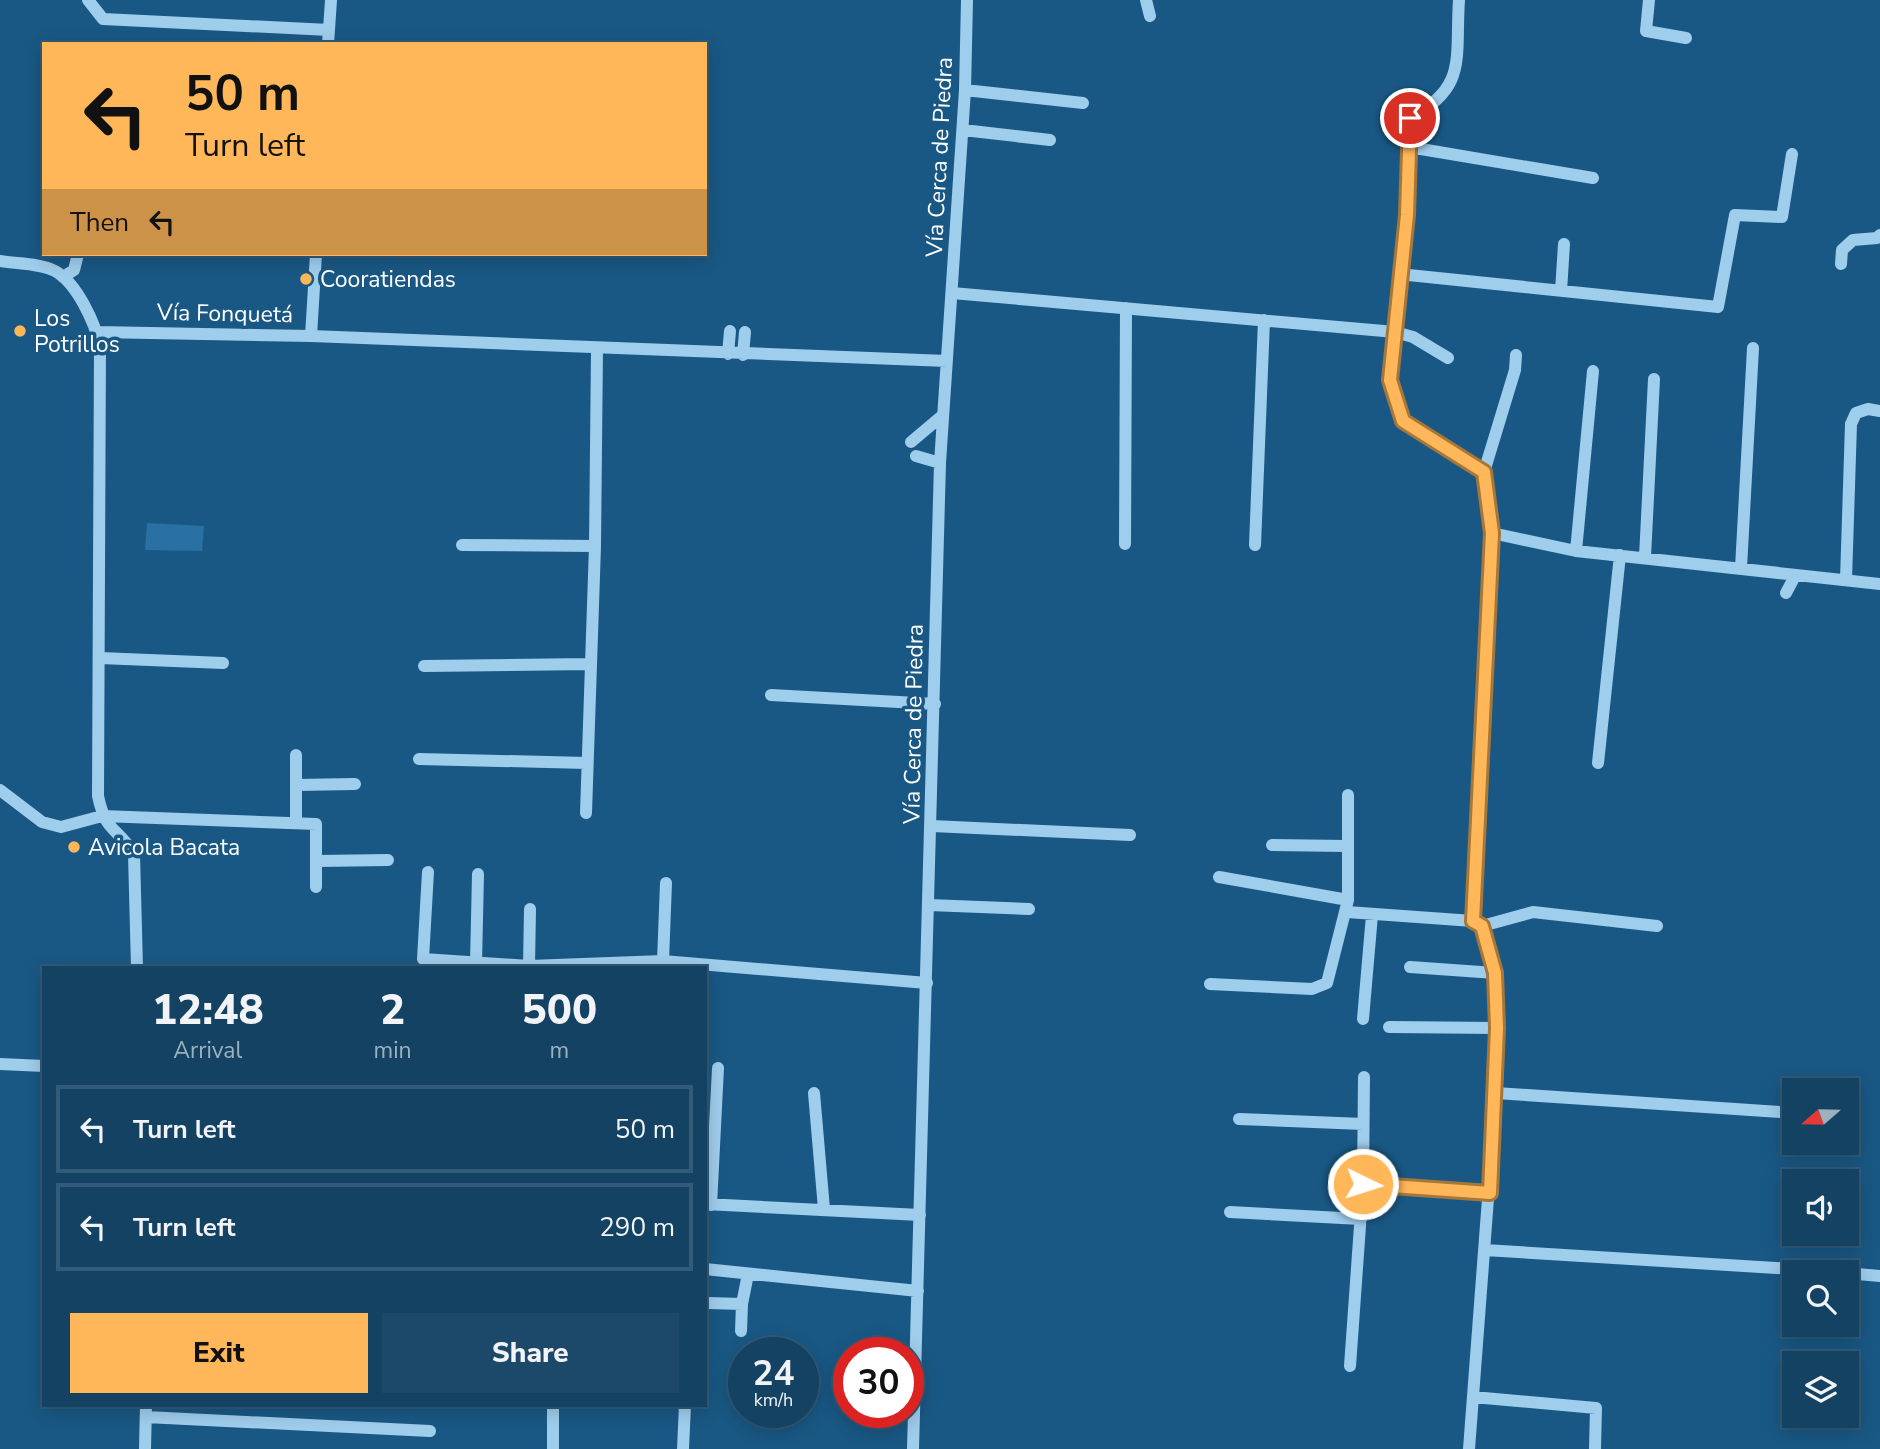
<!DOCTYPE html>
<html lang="en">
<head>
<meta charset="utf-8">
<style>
  :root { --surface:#134263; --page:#1c4969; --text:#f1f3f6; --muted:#9db0be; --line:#325b78; --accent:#ffb75a }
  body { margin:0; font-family:"Nunito Sans",sans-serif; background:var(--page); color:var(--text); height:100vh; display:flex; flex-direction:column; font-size:26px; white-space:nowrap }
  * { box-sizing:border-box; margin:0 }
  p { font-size:23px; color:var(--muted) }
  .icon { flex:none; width:38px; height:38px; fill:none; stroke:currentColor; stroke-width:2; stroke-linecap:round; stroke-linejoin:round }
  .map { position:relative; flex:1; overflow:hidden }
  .sheet { position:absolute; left:42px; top:966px; width:665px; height:441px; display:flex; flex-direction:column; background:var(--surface); border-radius:0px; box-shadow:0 4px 18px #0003,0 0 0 2px var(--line) }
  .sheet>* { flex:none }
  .banner { position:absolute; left:42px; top:42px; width:665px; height:214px; border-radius:0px; box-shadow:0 4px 18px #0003,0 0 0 2px var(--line); background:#ffb75a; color:#111; overflow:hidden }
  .needle { width:46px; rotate:250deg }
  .buttons { position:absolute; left:1782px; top:1078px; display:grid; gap:14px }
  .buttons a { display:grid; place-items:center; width:77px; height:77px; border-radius:0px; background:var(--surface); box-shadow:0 4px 18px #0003,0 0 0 2px var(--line); font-size:35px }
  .speed { position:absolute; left:728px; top:1337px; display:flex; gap:14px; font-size:35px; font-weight:700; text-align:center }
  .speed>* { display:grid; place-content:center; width:91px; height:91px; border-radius:50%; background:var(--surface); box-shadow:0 4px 18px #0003,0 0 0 2px var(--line); line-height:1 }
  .speed small { font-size:18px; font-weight:400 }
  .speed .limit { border:10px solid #d22; background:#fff; color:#111 }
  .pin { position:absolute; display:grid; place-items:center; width:60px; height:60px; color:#fff; margin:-30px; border:4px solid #fff; border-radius:50%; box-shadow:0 2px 7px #0007 }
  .me { position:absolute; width:77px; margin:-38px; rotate:94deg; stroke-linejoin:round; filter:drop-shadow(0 0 5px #0008) }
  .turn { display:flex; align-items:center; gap:24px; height:147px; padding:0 28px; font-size:32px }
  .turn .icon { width:91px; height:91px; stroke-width:2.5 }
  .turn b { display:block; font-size:49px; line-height:60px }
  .then { display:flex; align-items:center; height:66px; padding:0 28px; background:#0003; gap:14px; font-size:26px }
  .eta { display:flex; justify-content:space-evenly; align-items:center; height:119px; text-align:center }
  .eta b { font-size:42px; font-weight:800; line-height:49px }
  .button { display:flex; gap:14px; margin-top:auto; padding:14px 28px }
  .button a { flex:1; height:80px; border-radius:0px; background:var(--accent); color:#111; font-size:28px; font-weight:800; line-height:80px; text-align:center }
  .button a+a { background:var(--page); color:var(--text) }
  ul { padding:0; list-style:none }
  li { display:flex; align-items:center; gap:21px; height:88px; margin:0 14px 10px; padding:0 14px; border:4px solid var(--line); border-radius:0px }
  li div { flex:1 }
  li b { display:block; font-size:26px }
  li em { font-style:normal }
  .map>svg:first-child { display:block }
  .green { fill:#2871a2 }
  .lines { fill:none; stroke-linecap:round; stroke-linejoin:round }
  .minor { stroke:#9fcdec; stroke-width:12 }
  .route-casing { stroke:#a6773a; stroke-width:18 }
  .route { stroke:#ffb75a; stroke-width:12 }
  .poi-dot { fill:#ffb75a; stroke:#195884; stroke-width:2.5 }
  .labels { text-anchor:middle; stroke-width:7; stroke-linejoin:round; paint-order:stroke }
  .street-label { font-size:23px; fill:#fff; stroke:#195884 }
  .poi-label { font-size:23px; fill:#fff; stroke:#195884; text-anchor:start }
</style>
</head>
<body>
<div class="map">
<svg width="1880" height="1449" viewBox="0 0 1880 1449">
  <rect width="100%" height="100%" fill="#195884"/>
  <!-- green -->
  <path class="green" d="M147,523l57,3 -2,25 -57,-1z"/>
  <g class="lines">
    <!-- minor -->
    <path class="minor" d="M88,0l15,19 226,11
      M1146,0l4,16
      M1459,0c-4,59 9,87 -49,118l-3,97 -17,165 13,40 81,52 8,61 -19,388 9,5 13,47 1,120 -27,356
      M1649,0l-3,31 40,7
      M328,44l3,-44
      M965,90l118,13
      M963,130l87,10
      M1409,147l184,31
      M0,261c17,3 39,2 55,10 22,12 40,52 45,75l-2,450c8,38 19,30 36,58l3,114
      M1841,264l1,-14 11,-10 24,-2 3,-3
      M1399,274l319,33 17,-92 47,2 10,-63
      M63,277l11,-7 4,-16
      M1561,291l3,-47
      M952,293l443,39 18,5 35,21
      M97,332l214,4 636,25
      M311,336l5,-82
      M728,354l2,-23
      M743,355l2,-23
      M911,442l32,-27
      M916,456l24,7
      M1484,472l31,-102 1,-15
      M1492,533l84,18 304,33
      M1125,544l1,-236
      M462,545l133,1
      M1255,545l9,-225
      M1576,551l17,-180
      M1645,557l9,-178
      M1741,568l12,-220
      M1846,580l5,-156 5,-11 12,-4 12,2
      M1786,593l9,-17
      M100,658l123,5
      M424,666l166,-2
      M771,695l164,9
      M296,755v68
      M419,759l168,4
      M1598,763l22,-208
      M296,785l59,-1
      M0,790l42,32 19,5 41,-11 214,8v63
      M586,813l9,-267 2,-197
      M932,826l198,9
      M1272,845l74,1
      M317,861l71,-1
      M428,872l-5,87 106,7 134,-5 264,22
      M1219,877l129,23
      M929,905l100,4
      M1347,912l126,9
      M1482,926l51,-14 124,14
      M663,961l3,-78
      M476,963l2,-89
      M529,966l1,-57
      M1410,967l85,6
      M1210,984l102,5 15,-6 21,-83v-105
      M1363,1019l9,-104
      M1389,1027l108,1
      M0,1064l44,2
      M814,1093l10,116
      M1496,1093l298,20
      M1239,1119l124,5
      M1363,1184l127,9
      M705,1204l215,11
      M711,1205l7,-137
      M1230,1212l131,7
      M1485,1250l356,22
      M705,1269l213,22
      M1846,1273l34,3
      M708,1303l34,1
      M741,1331l1,-27 6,-30
      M1350,1366l13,-182 1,-107
      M1473,1397l123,11 -1,41
      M146,1417l284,14
      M145,1449l1,-44
      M553,1449v-44
      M683,1449l2,-44
      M913,1449l27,-986 25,-373 2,-90"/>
  </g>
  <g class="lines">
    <defs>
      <path id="route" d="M1363,1184l127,9 7,-165 -2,-55 -13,-47 -9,-5 19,-388 -8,-61 -81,-51 -13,-41 17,-165 3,-97"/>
    </defs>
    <!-- route casing -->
    <use href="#route" class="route-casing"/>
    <!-- route -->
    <use href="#route" class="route"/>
  </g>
  <!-- markers -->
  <g class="poi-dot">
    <circle cx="306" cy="279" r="7"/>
    <circle cx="20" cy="331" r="7"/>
    <circle cx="74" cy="847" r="7"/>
  </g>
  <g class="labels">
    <!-- street labels -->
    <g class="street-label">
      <text transform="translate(939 157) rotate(-87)" y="8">Vía Cerca de Piedra</text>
      <text transform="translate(225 313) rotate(1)" y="8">Vía Fonquetá</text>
      <text transform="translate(913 724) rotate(-89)" y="8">Vía Cerca de Piedra</text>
    </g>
    <!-- poi labels -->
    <g class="poi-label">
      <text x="320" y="287">Cooratiendas</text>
      <text x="34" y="326">Los<tspan x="34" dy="26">Potrillos</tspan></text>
      <text x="88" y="855">Avicola Bacata</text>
    </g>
  </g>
</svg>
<div class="buttons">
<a><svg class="needle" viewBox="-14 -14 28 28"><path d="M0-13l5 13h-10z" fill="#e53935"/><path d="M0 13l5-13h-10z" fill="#9db0be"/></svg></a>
<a><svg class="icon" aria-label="sound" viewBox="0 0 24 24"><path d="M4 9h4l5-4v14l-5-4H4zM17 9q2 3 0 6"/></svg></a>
<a><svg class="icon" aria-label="search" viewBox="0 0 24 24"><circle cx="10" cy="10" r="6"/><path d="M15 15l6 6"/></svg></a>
<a><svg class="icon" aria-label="layers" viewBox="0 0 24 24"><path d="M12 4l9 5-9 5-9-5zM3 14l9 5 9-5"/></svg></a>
</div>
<div class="speed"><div>24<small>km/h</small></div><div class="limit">30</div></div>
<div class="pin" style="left:1410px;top:118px;background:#d93025"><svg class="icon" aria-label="arrive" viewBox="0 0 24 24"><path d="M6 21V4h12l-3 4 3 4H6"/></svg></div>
<svg class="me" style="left:1363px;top:1184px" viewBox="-20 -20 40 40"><circle r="17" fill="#ffb75a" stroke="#fff" stroke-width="3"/><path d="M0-11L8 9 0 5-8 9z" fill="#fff"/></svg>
<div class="banner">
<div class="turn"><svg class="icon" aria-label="left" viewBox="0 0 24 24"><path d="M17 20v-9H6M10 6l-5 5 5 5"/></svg><div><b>50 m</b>Turn left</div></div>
<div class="then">Then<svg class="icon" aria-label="left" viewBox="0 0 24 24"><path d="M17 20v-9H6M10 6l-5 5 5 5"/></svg></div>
</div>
<section class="sheet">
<div class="eta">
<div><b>12:48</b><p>Arrival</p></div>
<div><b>2</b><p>min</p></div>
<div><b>500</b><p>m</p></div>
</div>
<ul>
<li><svg class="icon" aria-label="left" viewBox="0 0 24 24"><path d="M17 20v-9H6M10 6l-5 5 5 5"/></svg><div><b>Turn left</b></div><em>50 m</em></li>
<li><svg class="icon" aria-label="left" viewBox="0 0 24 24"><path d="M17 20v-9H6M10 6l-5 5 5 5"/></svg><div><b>Turn left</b></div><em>290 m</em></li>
</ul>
<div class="button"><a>Exit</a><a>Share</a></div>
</section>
</div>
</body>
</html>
